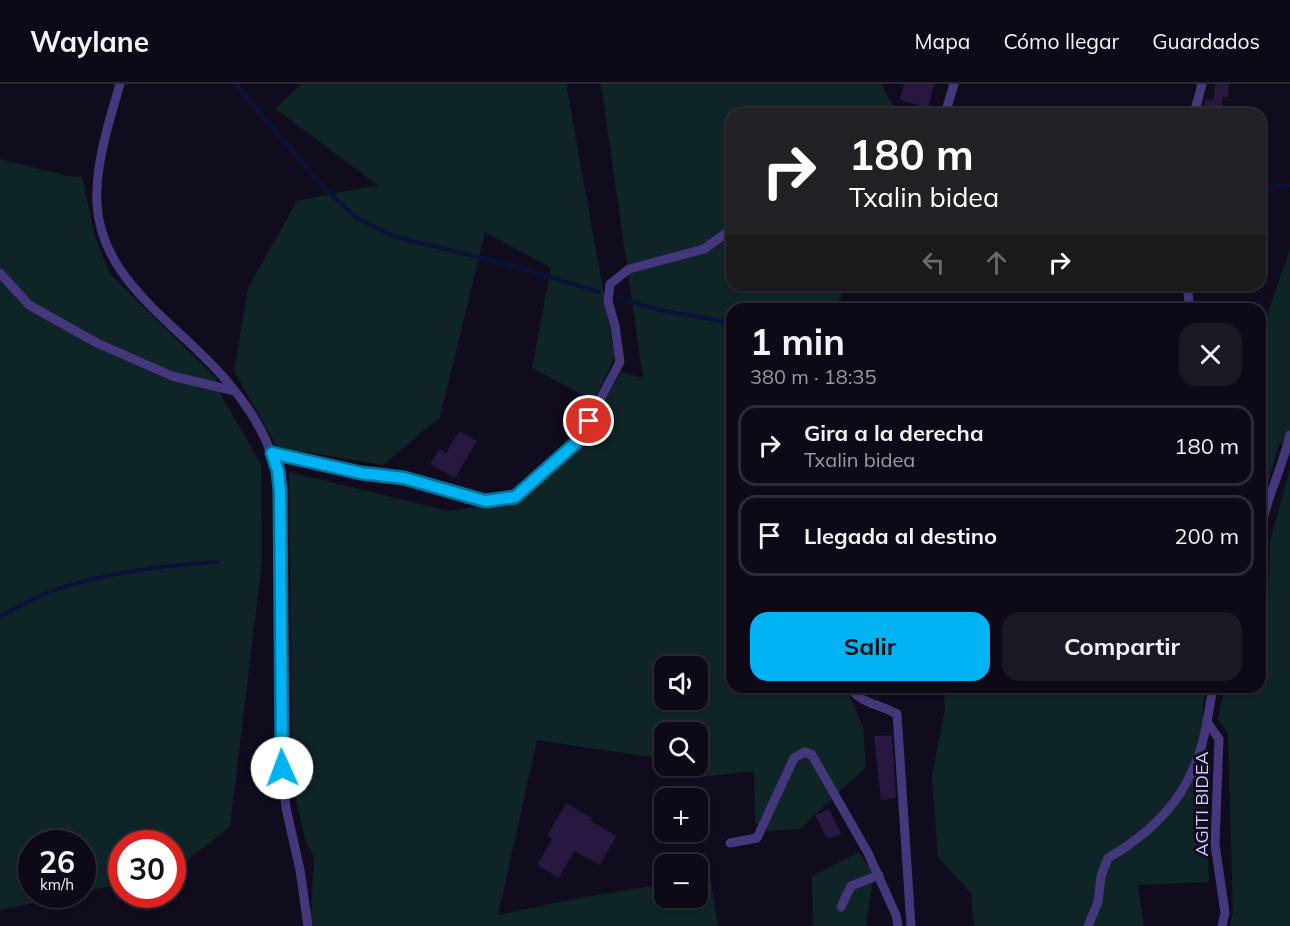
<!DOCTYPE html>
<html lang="es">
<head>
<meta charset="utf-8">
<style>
  :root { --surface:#0d0916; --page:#1b1723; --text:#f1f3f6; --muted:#9a9aa1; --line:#2d2a35; --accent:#01b3f2 }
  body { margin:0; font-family:Mulish,sans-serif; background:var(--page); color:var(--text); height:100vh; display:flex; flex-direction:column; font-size:22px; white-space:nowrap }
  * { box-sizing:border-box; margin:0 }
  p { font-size:20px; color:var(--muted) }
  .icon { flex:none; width:33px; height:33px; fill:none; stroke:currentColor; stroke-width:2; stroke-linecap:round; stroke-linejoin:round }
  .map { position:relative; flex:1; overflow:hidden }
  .side { position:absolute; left:726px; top:219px; width:540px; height:390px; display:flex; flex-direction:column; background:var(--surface); border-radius:18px; box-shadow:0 2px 4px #0004,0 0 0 2px var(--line) }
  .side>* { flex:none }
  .banner { position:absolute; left:726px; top:24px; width:540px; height:183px; border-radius:18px; box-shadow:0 2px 4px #0004,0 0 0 2px var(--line); background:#202124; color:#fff; overflow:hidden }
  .buttons { position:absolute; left:654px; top:572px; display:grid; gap:12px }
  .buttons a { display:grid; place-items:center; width:54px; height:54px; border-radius:12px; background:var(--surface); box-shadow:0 2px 4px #0004,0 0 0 2px var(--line); font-size:30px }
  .speed { position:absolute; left:18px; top:746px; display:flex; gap:12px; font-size:30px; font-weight:700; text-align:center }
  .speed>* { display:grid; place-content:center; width:78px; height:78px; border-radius:50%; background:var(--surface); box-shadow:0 2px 4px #0004,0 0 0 2px var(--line); line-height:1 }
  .speed small { font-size:15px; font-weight:400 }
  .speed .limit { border:9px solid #d22; background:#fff; color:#111 }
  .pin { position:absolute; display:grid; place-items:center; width:51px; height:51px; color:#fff; margin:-26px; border:3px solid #fff; border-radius:50%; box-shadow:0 2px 6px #0007 }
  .me { position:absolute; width:66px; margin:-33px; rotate:358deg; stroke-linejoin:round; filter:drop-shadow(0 0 4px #0008) }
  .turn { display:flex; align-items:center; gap:21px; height:126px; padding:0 24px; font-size:27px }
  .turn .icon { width:78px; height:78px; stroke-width:2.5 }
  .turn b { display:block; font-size:42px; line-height:51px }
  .lanes { display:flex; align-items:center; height:57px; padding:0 24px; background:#0003; justify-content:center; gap:30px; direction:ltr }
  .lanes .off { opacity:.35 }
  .round { display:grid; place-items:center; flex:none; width:63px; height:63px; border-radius:18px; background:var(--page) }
  .summary { display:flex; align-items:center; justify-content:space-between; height:102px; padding:0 24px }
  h1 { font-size:36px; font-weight:700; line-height:45px }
  .button { display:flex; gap:12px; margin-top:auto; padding:12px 24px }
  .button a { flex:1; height:69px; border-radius:18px; background:var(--accent); color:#111; font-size:24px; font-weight:700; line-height:69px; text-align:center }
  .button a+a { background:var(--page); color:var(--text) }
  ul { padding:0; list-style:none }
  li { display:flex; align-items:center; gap:18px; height:81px; margin:0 12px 9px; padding:0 12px; border:3px solid var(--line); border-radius:18px }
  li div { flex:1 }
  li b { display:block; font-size:22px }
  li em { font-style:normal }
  header { display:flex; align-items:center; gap:36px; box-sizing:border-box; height:84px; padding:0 30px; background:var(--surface); border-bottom:2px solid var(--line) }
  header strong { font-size:28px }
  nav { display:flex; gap:33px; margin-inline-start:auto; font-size:21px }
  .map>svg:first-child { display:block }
  .green { fill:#0f2427; fill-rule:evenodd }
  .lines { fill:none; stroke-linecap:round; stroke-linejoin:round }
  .stream { stroke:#091339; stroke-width:4 }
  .building { fill:#26183e }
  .minor { stroke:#44377c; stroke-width:9 }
  .route-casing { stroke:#01749d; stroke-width:15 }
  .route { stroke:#01b3f2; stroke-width:10 }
  .labels { text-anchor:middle; stroke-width:6; stroke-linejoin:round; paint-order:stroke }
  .street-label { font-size:18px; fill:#d7c8ff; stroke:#110c1d }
</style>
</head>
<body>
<header>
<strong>Waylane</strong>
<nav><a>Mapa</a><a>Cómo llegar</a><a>Guardados</a></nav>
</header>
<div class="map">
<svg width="1290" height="842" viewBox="0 0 1290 842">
  <rect width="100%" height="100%" fill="#110c1d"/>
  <!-- green -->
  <path class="green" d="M301,0h265l49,272 -21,45 -62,-33 19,-100 -66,-36 -45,185 -57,48 -106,-18 -43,-76 14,-83 49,-87 81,-16 -103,-76z
    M601,0h280l17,30h-166v110l-16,12 6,7 10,-8v50l114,1 -11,23h-103v378h113l18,39 3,41 -66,62 -32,2 -13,-9 -1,-51 -62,7 -2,-13h8v-33h-34v27l-127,-19 -39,175 76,-16 90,-15v13h34v-19l12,-2 8,50h-405l-2,-10 3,-59 -9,-18 -12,-52 -4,-315 160,39 67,-10 30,-22 33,-33 42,-74 22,6zM664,582h34v33h-34z
    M0,75l67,17 15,1 13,60 15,37 106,104 5,17 40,69 1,97 -32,266 -57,44 -1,-28h-50l-1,41 -38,8 -1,-49h-50v51h43l-75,16z
    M1290,165v193l-11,2 -19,68v-176z
    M1290,385v457h-60l3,-14 -5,-178 -10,-15 6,-32h36v-73l8,-12 2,-60z
    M944,603h262l-3,17 6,178 -71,3 6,41h-170l-3,-33 -33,-36 -6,-81 13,-68z
    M859,768l15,22 -8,52h-53l-1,-50z"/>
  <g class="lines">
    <!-- stream -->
    <path class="stream" d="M235,0l89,104 33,30 39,19 114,28 89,27
      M1260,109l16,-7 14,-1
      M618,214l42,12 72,13
      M1180,225l1,-2
      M0,533c11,-6 21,-12 33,-18 51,-24 129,-34 185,-37"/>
  </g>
  <!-- building -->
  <path class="building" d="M904,0h30l-6,24 -28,-8z
    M1215,0h14l-1,13h-6l1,17h-19l1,-14 9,-1z
    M459,347l18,10 -22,37 -25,-14 9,-15 7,4z
    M892,651l4,63 -15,2 -7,-64z
    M566,719l26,15 -1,3 25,15 -16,29 -26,-14 -15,27 -22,-13 15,-26 -5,-3z
    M829,725l12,25 -14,5 -12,-24z"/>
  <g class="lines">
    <!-- minor -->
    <path class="minor" d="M120,0c-11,38 -25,80 -23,120 4,74 74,116 119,165 32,34 59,75 64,122l2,277 4,40 14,62 8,56
      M945,30l9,-30
      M1194,30l8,-30
      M0,189l29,32 68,38 75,33 63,15
      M1187,201l3,24
      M272,369l89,20 43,5 81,23 30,-4 63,-56 42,-79 -5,-36 -7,-25 2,-17 19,-15 75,-20 28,-20
      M1260,448c6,-33 22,-63 30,-97
      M1260,452l3,18 -3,17
      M850,603c10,17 30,17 47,27l14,212
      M1213,603l-6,35 12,17 -4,105 10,69 -3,13
      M730,759l27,-5 37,-80 11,-6 7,3 56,98 28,62 2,11
      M841,823l10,-21 28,-11
      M1088,842l10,-24 3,-26 7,-18c55,-32 88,-72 99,-136"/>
  </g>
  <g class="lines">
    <defs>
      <path id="route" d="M282,684l-2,-277 -2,-20 -6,-18 89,20 43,5 81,23 30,-4 63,-56 11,-20"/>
    </defs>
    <!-- route casing -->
    <use href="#route" class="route-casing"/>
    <!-- route -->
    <use href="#route" class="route"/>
  </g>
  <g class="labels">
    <!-- street labels -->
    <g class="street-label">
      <text transform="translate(1202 720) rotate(-90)" y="6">AGITI BIDEA</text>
    </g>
  </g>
</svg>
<div class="buttons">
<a><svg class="icon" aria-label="sound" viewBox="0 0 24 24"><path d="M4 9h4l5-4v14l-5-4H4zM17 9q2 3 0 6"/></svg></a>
<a><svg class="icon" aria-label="search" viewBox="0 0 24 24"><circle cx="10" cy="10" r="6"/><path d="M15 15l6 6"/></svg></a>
<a>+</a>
<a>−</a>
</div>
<div class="speed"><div>26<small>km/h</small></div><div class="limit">30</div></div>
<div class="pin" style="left:589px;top:337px;background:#d93025"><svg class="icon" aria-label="arrive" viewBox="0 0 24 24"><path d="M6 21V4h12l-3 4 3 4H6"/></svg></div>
<svg class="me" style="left:282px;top:684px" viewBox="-20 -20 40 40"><circle r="19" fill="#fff"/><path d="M0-13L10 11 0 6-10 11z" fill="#01b3f2"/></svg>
<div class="banner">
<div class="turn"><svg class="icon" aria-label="right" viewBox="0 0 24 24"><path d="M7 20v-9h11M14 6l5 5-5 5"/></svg><div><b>180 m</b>Txalin bidea</div></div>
<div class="lanes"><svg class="icon off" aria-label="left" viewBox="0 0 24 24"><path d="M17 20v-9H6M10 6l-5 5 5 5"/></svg><svg class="icon off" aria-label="ahead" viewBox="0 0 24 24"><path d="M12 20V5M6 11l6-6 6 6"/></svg><svg class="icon" aria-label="right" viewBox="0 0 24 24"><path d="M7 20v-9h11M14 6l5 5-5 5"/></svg></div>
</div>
<section class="side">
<div class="summary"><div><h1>1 min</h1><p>380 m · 18:35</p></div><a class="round"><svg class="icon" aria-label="close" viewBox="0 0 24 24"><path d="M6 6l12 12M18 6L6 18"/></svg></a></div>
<ul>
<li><svg class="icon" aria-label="right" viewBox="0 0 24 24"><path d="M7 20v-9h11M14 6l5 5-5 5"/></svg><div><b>Gira a la derecha</b><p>Txalin bidea</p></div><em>180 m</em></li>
<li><svg class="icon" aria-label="arrive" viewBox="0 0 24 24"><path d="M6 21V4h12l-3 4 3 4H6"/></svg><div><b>Llegada al destino</b></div><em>200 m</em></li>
</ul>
<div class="button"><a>Salir</a><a>Compartir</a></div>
</section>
</div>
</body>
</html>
